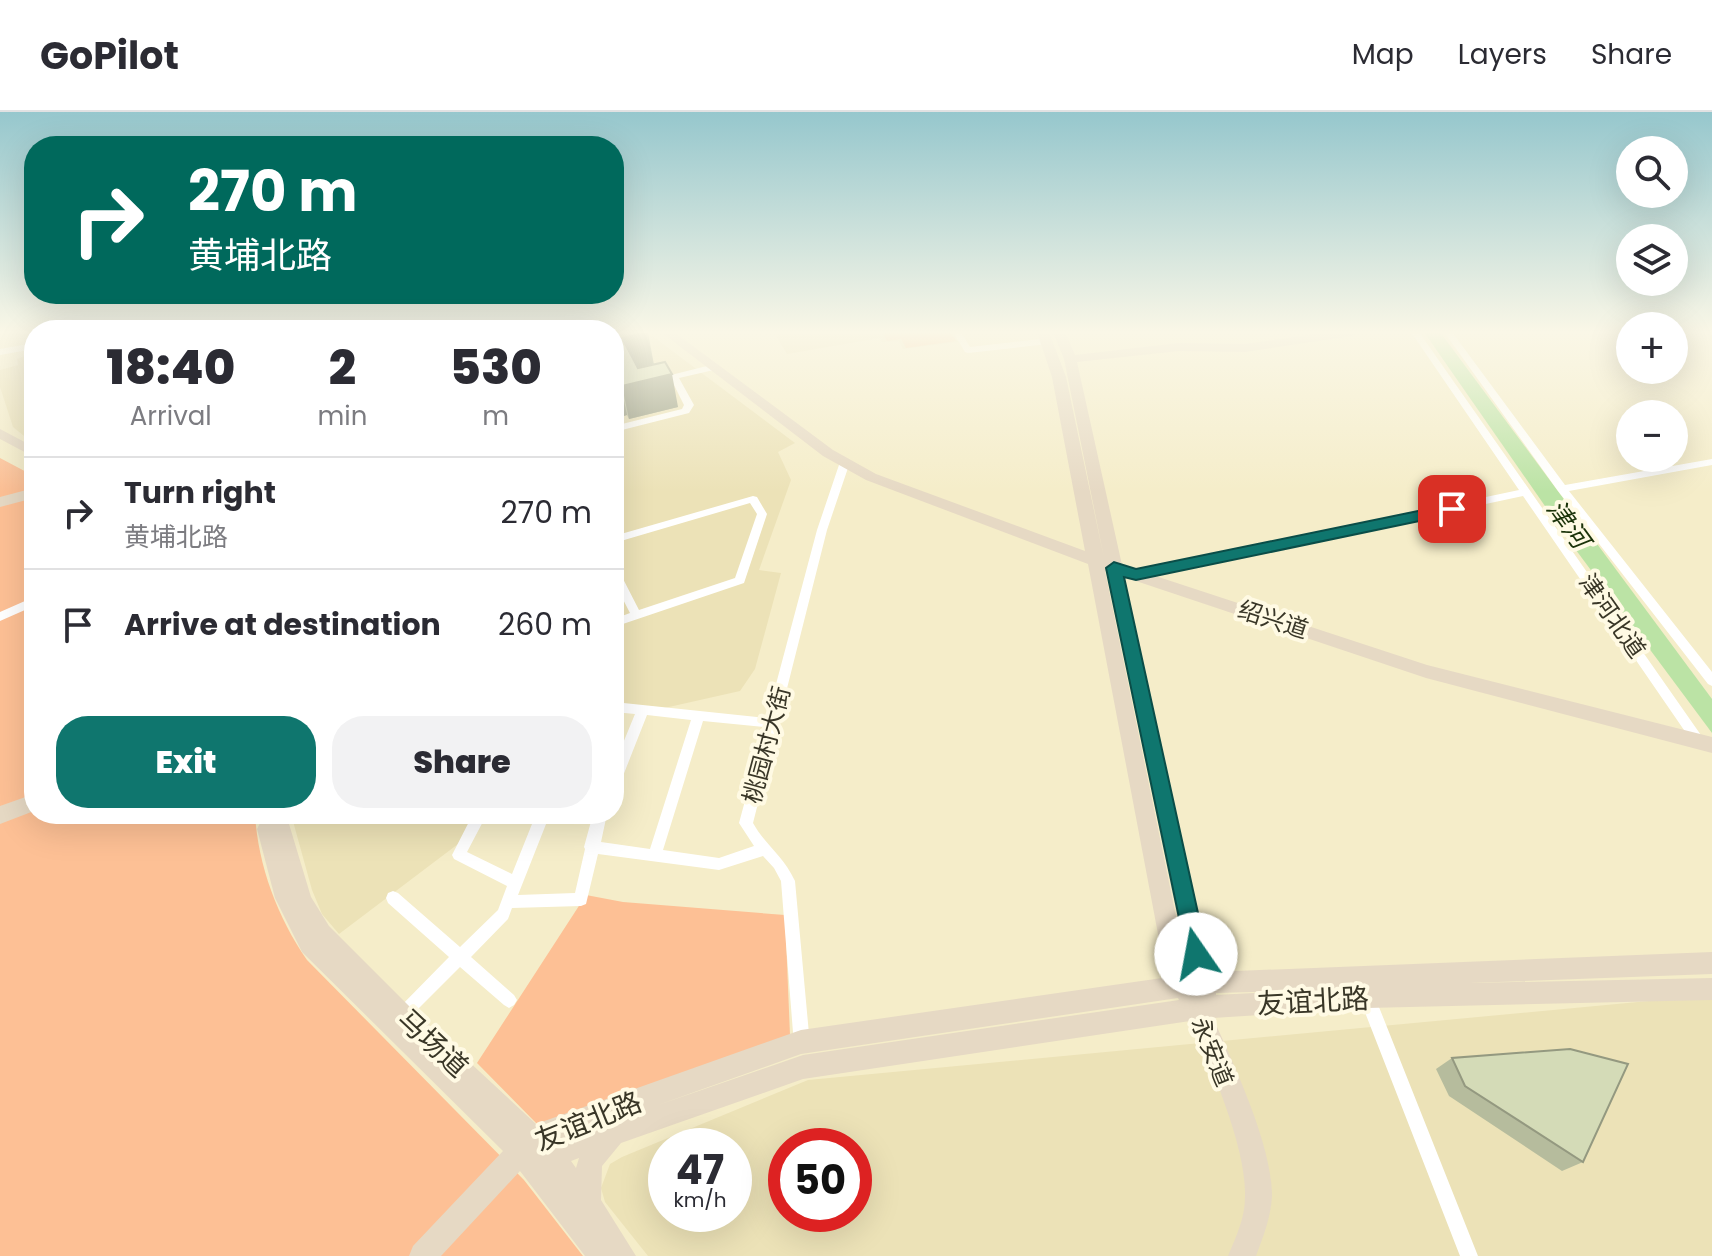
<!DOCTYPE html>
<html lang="en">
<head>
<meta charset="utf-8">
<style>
  :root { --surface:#fff; --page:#f2f2f3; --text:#2b2b33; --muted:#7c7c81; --line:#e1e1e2; --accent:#0f766e }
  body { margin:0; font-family:Poppins,"Noto Sans SC",sans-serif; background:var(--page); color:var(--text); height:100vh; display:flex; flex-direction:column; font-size:30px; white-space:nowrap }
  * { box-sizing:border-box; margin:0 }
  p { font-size:26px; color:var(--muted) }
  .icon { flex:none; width:44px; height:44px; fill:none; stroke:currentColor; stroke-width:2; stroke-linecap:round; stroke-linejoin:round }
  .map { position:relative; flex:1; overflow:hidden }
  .drawer { position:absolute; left:24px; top:208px; width:600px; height:504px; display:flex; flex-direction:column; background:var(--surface); border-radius:32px; box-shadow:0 8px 32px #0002 }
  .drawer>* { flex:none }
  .guide { position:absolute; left:24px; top:24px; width:600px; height:168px; border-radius:32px; box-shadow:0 8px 32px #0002; background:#00695c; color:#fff; overflow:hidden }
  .controls { position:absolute; left:1616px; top:24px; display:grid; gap:16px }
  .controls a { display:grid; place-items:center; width:72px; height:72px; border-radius:50%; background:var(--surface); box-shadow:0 8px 32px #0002; font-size:40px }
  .speed { position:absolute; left:648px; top:1016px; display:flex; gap:16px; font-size:40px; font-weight:700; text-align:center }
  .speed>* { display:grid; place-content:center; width:104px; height:104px; border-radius:50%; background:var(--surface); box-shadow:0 8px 32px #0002; line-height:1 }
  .speed small { font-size:20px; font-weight:400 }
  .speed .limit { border:12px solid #d22; background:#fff; color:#111 }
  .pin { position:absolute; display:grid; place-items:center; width:68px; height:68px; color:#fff; margin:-34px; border-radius:16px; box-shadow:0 4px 12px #0006 }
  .me { position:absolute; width:88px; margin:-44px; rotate:348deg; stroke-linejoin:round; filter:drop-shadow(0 0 6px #0008) }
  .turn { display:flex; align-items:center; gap:28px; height:168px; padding:0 32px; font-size:36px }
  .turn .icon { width:104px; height:104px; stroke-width:2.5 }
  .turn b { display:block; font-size:56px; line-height:68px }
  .eta { display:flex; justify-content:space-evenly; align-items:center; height:136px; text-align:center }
  .eta b { font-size:48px; font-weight:800; line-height:56px }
  .primary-button { display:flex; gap:16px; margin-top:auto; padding:16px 32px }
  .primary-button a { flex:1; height:92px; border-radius:32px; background:var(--accent); color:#fff; font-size:32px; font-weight:800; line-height:92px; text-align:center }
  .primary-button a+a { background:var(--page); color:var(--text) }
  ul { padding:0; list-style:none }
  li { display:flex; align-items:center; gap:24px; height:112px; padding:0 32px; border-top:2px solid var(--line) }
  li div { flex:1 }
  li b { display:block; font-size:30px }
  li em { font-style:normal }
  header { display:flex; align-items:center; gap:48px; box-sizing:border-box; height:112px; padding:0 40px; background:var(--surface); border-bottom:2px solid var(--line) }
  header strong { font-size:38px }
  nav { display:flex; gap:44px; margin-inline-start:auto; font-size:28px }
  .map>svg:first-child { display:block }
  .built { fill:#ece2b7; fill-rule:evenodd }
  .green { fill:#fdc095 }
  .water { fill:#bbe3a5 }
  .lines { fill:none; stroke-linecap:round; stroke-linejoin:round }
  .street { fill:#fff; fill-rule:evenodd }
  .secondary { fill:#e6d9c4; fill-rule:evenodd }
  .wall { fill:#b6bc9d }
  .shaded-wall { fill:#949980 }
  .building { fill:#d4dbb7; stroke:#949980; stroke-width:2 }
  .route { fill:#0f766e; stroke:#0a4d48; stroke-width:2 }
  .labels { text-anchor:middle; stroke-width:8; stroke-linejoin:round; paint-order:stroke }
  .street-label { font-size:24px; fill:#393627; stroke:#fffae4 }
  .water-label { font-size:26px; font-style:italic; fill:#1b3309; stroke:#fffae4 }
  .near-street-label { font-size:28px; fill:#393627; stroke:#fffae4 }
</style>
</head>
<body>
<header>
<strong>GoPilot</strong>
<nav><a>Map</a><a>Layers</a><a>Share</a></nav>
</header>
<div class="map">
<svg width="1712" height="1144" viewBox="0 0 1712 1144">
  <rect width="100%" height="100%" fill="#f5edc9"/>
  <!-- built -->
  <path class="built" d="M614,220h33l148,111 -17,9 13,28 -32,90 22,3 -26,96 -15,22 -80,18 -46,-5z
    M774,220h178l6,10 -55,7 -4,-8 -17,1 -2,-4 -93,16z
    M34,241v91l-21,-17 -13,-40v-17l18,-5 -1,-6z
    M291,702h185l-14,27 -123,93 -17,-20 -10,-24z
    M1712,883v261h-1064l-43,-54 -4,-14 9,-24 12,-7 186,-77zM666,1034h68v68h-68zM786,1034h68v68h-68z"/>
  <!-- green -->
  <path class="green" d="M882,220h68l6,9 -50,7 -5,-9 -14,2z
    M0,346l34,18v338h221c3,52 23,104 52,146l217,220 59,76h-583z
    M586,783l37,7 162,13 5,120 -252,90 -61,-62z"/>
  <!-- water -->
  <path class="water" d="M1424,220h16l272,367v34l-142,-191z"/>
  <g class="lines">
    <!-- street -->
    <path class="street" d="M953,220h8l9,15 78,-9 4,3 -4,3 -80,9 -3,-1z
      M1411,220h8l284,406 2,4 -2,4h-8l-172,-250 -387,83 -4,-1 -1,-3 5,-4 383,-81z
      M1444,220h8l113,153 147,-26v6l-143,26 143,181v14l-4,-2 -150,-193z
      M34,231v6l-34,6v-6z
      M715,252l3,1v4l-39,9 15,27 -5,8 -75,19v-6l68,-17 2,-4 -14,-28 1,-2z
      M845,347l5,3 -23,68 -74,293c12,22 30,32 42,58l15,164 -2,6 -6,2 -6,-2 -2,-6 -13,-164 -7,-13 -11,-12 -44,14 -121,-16 -12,50 -5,2 -69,2 -4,11 -37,38 43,38 3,5 -3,5 -5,3 -5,-3 -44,-38 -53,53 -5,3 -5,-3 -3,-5 3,-5 52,-53 -61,-54 -2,-5 2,-5 5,-2 5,2 62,54 38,-37 9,-24 -53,-27 -2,-4 21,-41h14l-20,38 45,22 24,-60h14l-32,81 57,-2 10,-44 -1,-2 9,-33h14l-6,28 49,7 41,-129 -44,-5 -26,66 -2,4 -5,1v-21l21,-51 -21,-2v-10l153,16 50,-188 23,-68zM703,609l62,6 -26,96 15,23 -35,12 -56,-8z
      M753,384l4,1 10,17 -23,69 -130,44v-8l16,-6 -16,-31v-15l5,4 20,39 96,-32 22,-64 -7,-11 -136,40v-7z
      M34,485v9l-34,15v-9z
      M1367,877l5,3 3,5 103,259h-18l-101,-259 3,-5z"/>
    <!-- secondary -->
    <path class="secondary" d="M661,220h13l159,118 43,24 209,77 -33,-174 -15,-45h12l17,45 38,181 -40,-199 -11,-27h12l10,23 104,-12 66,1 84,-12h28l-6,4 -106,16 -66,-1 -102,11 45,203 305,100 285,72v16l-286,-75 -302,-101 87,395 501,-20v22l-242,9 242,-5v22l-345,8 -154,10c21,47 59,127 59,178 -1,21 -9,41 -16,60h-28c8,-19 17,-38 17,-59 2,-48 -34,-132 -55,-176l-387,58 -182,64 -19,23 -1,34 35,56h-51l-65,-85 -79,85h-32l4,-10 90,-95 -201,-199 -27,-54 -18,-69 3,-6 8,-3 -2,-6h20l25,83 18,29 81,81 126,117 265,-94 368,-53 -7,-22 -74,-391 -222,-84 -43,-24zM1105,459h2l80,394 -3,-10zM1289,879l-73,4v-2zM1178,886l1,2 -376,55 -145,50 143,-51zM579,1046l-3,10 -5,-7z
      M0,317l34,18v10l-34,-18z
      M34,376v10l-34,9v-10z
      M34,682v17l-34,13v-18z"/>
  </g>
  <!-- wall -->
  <path class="wall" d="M614,220l40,32 24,43 -49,12 -2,-4 -13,4z
    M1452,946l131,104 -21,9 -113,-75 -13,-27z"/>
  <!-- shaded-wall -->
  <path class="shaded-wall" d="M648,220l6,33 -25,6 -7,-33z
    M672,262l6,33 -49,12 -7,-33z
    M620,270l7,33 -13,4v-35z"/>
  <!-- building -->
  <path class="building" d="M614,220h34l-26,6 16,30 27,-6 7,12 -50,12 -2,-4 -6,2z
    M1570,937l58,15 -45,98 -118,-76 -13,-28z"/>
  <!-- sky -->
  <linearGradient id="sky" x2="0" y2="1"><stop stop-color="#96c7cd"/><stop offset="0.58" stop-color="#faf7e7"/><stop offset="1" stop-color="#faf7e7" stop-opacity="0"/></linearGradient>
  <rect width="1712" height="380" fill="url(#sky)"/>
  <!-- route -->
  <path class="route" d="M1452,392l6,2v7l-322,67 -12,-3 83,377 -3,7 -8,4 -8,-4 -82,-393 8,-6 22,7z"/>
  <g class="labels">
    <!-- street labels -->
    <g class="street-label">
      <text transform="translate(1612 504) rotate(55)" y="8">津河北道</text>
      <text transform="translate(1273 508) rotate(18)" y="8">绍兴道</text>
      <text transform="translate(767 633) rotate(-75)" y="8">桃园村大街</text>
      <text transform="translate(1212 940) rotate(68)" y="8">永安道</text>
    </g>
    <!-- water labels -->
    <g class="water-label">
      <text transform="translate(1568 412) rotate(54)" y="9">津河</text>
    </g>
    <!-- near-street labels -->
    <g class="near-street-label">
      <text transform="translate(1313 889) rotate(-3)" y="10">友谊北路</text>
      <text transform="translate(433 931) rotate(43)" y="10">马场道</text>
      <text transform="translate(588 1009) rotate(-22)" y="10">友谊北路</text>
    </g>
  </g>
</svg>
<div class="controls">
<a><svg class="icon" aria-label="search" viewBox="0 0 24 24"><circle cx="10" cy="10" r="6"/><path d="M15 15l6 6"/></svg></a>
<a><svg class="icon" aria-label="layers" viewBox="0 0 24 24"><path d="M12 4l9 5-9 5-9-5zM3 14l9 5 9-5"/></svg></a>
<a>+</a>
<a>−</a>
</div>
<div class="speed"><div>47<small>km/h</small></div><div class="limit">50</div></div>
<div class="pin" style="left:1452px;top:397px;background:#d93025"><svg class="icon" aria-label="arrive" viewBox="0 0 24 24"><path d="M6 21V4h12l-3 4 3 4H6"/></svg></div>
<svg class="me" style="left:1196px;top:842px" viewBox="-20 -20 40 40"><circle r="19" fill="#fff"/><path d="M0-13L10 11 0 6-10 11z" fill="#0f766e"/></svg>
<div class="guide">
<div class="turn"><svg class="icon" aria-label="right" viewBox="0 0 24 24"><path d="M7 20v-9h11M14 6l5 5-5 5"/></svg><div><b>270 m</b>黄埔北路</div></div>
</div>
<section class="drawer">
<div class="eta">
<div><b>18:40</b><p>Arrival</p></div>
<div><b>2</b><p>min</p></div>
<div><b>530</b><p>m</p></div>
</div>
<ul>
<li><svg class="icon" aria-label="right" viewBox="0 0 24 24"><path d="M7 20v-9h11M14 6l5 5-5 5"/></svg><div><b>Turn right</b><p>黄埔北路</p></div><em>270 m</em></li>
<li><svg class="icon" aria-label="arrive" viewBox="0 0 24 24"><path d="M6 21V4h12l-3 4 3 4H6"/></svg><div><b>Arrive at destination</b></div><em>260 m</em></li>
</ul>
<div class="primary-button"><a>Exit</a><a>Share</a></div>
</section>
</div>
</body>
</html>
